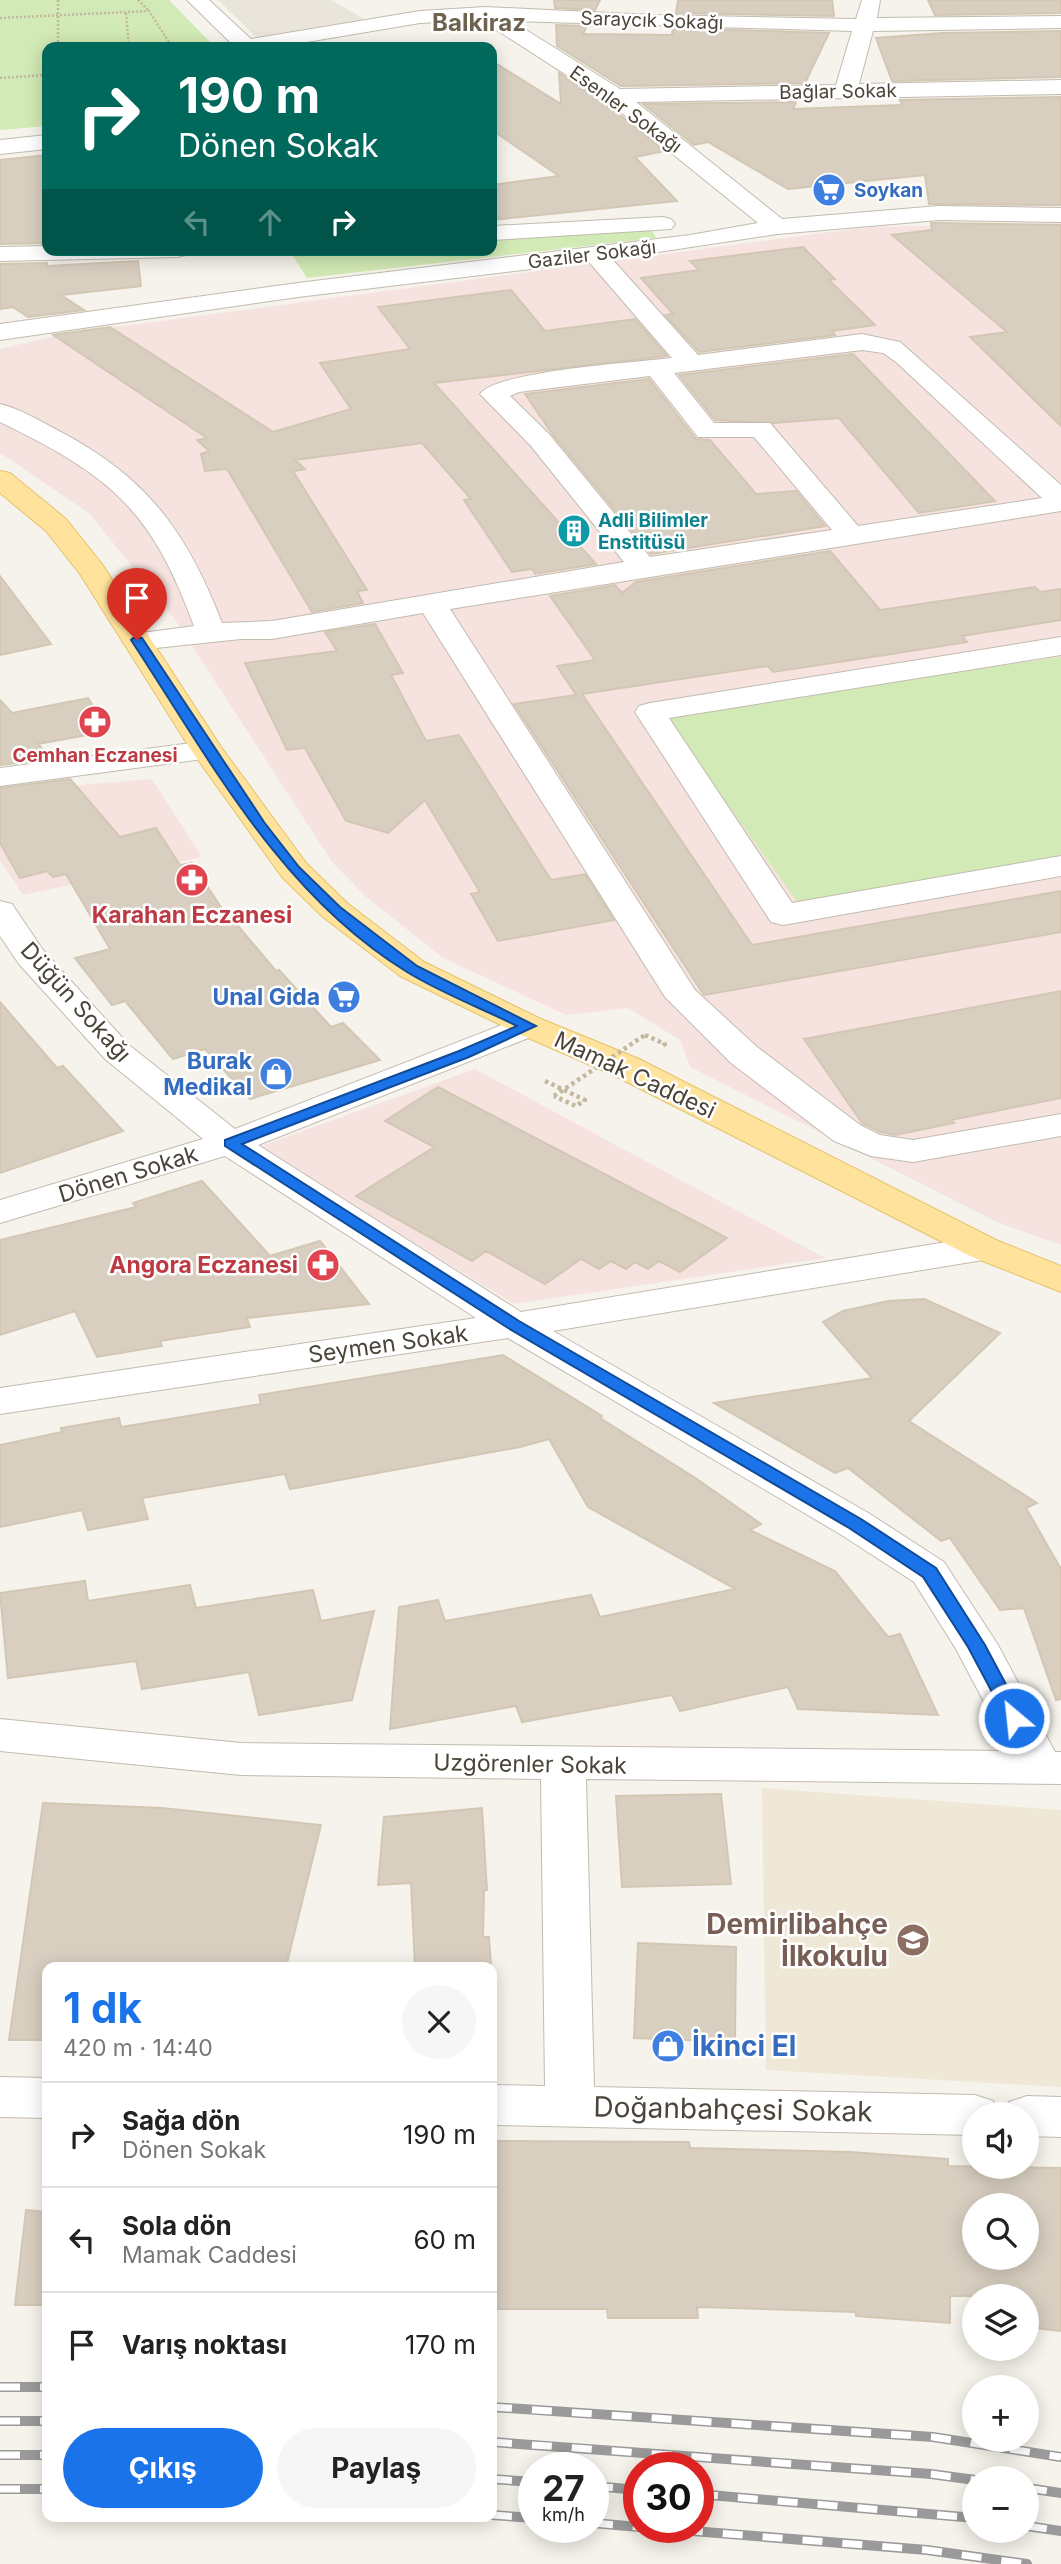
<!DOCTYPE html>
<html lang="tr">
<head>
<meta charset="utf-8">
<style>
  :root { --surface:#fff; --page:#f6f6f6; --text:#222; --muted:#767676; --line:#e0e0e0; --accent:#1a73e8 }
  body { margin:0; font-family:Inter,sans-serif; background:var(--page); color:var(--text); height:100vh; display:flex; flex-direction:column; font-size:26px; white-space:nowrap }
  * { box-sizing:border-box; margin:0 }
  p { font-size:23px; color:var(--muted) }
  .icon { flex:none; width:38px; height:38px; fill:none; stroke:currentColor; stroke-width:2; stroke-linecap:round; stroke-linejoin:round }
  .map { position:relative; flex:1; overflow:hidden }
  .panel { position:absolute; left:42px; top:1962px; width:455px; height:560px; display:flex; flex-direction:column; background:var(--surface); border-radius:14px; box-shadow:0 4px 18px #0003 }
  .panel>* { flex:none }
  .banner { position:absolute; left:42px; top:42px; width:455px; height:214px; border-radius:14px; box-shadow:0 4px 18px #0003; background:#00695c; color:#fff; overflow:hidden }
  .controls { position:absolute; left:962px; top:2102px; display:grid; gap:14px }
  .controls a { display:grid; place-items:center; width:77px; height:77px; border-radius:50%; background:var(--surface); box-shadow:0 4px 18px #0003; font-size:35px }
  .speed { position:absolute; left:518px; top:2452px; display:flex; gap:14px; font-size:35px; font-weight:700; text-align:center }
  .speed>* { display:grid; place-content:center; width:91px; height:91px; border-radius:50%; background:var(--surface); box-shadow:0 4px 18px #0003; line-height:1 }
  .speed small { font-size:18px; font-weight:400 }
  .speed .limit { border:10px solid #d22; background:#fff; color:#111 }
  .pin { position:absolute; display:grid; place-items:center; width:60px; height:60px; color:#fff; margin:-72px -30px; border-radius:50% 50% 50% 0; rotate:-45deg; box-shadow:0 0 7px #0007 }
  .pin .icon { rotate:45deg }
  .me { position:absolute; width:77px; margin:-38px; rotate:332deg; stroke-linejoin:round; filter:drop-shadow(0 0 5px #0008) }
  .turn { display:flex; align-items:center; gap:24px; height:147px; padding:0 21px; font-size:32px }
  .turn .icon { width:91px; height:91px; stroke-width:2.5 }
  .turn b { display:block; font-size:49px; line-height:60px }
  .lanes { display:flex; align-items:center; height:66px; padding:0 21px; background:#0003; justify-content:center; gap:35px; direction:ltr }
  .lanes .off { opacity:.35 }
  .round { display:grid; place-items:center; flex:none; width:74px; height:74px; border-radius:37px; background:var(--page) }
  .head { display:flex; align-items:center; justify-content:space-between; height:119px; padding:0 21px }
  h1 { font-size:42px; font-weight:700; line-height:52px; color:var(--accent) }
  .action { display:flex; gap:14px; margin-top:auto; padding:14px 21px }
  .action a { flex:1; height:80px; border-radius:42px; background:var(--accent); color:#fff; font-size:28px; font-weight:700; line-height:80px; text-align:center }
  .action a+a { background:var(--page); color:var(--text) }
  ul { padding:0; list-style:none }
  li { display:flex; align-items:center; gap:21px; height:105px; padding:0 21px; border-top:2px solid var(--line) }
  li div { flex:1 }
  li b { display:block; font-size:26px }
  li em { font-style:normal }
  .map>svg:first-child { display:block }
  .residential { fill:#eae5da }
  .education { fill:#efe8d6 }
  .medical { fill:#f6e3e0 }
  .green { fill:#d2eab5 }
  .building { fill:#d8cfc1; stroke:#d3c7b4; stroke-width:2; fill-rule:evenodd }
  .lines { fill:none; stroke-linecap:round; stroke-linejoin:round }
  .minor-casing { stroke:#c2bbae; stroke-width:2 }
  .major-casing { stroke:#e6c16a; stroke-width:2 }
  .path-far1 { stroke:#c4b79f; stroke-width:2.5; stroke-dasharray:2 2; stroke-linecap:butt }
  .path { stroke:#c4b79f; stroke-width:4.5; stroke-dasharray:3.5 3.5; stroke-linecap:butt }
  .minor { fill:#fff; fill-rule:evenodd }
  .major { fill:#ffe39c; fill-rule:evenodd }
  .rail-casing { stroke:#9a9a9a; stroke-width:10 }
  .rail { stroke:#fff; stroke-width:7; stroke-dasharray:20; stroke-linecap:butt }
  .path-bridge { stroke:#c4b79f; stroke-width:4.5; stroke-dasharray:3.5 3.5; stroke-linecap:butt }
  .route { fill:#1a73e8; stroke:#114b97; stroke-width:2 }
  .labels { text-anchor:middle; stroke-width:5; stroke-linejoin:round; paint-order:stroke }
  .far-street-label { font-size:19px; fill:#4b4439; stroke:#fff }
  .far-shop-label { font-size:19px; font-weight:bold; fill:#366cbe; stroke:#fff; text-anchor:start }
  .far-culture-label { font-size:19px; font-weight:bold; fill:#0d838f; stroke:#fff; text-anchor:start }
  .far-health-label { font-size:19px; font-weight:bold; fill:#be3a42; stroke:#fff }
  .health-label { font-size:23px; font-weight:bold; fill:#be3a42; stroke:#fff }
  .shop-label { font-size:23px; font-weight:bold; fill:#366cbe; stroke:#fff; text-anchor:end }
  .street-label { font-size:23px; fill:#4b4439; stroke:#fff }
  .far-district-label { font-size:24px; font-weight:bold; fill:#6e6250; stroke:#fff }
  .near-education-label { font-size:28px; font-weight:bold; fill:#785e54; stroke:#fff; text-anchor:end }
  .near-shop-label { font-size:28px; font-weight:bold; fill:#366cbe; stroke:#fff; text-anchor:start }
  .near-street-label { font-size:28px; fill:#4b4439; stroke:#fff }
</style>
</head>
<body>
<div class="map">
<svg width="1061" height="2564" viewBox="0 0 1061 2564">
  <rect width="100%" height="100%" fill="#f6f3ec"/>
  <!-- residential -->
  <path class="residential" d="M218,0h113l35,20 -110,17z"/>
  <!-- education -->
  <path class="education" d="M762,1788l299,22v277l-295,-17z"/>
  <!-- medical -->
  <path class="medical" d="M1061,223v1022l-62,-22 -309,-156 -10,-27 -52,-32 -62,7 -123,-57 -78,-62 -33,-34 -158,-244 -85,-105 -89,-60v-104l63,-15 805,-107z
    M152,779l50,78 -179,38 -23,-35v-68z
    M475,1069l350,189 -311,46 -256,-157z"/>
  <!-- green -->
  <path class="green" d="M0,0h169l46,47h-168v79l-47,4z
    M651,228l5,10 -349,40 -18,-28h203v-13z
    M1061,657v201l-263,45 -134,-188z"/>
  <!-- building -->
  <path class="building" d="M554,0h46l-5,10 -40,-2z
    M678,0h154l2,16 -158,-3z
    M928,0h133v13l-126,2z
    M556,25l31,1 -4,8 89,1 1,-7 156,5 -24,50 -184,3 -64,-40z
    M1061,31v46l-169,4 -16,-43 67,-5z
    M492,61l69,43 -2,-31 46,30 60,48 -30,6 42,44 -185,19v-35l67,-9 -67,-46z
    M1061,97v108l-132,-1 -4,-29 -137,14 -80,-47 -14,3 -51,-41 153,-2 -3,7 109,-4 -2,-5z
    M47,155v88l-47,1v-84z
    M931,223l130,2v201l-91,-89 37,-5 -115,-97 40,-5z
    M803,247l32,32 -6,1 46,45 -43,6 3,4 -136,17 -34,-37 8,-1 -32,-36 58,-8 -9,-9z
    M138,261l3,25 -80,9 23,15 -56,7 -15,-10 -13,2v-45l47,-1v3z
    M511,290l34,41 90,-12 32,37 -233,27 162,181 -61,10 -3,-5 -20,3 -48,-72 7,-1 -49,-56 -127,17 10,9 -12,2 74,119 -10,1 6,12 -51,9 -85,-143 -22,2 -4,-17 8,-3 -12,-11 10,-2 -154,-103 57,-8 163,105 78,-23 -31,-46 90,-14 -32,-42z
    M853,354l142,147 -76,12 -80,-95 -66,5 -58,-3 -36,-45z
    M649,379l47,60 14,1 46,54 40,-3 29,35 -174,28 -98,-119 -28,-41z
    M830,551l50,59 155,-23 5,5 21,-3v31l-99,16 5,6 -82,13 -112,17 -5,-6 -186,28 170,251 309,-54v41l-357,63 -190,-291 62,-9 -19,-29 38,-6 -45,-64 65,-11 7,8 14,-11z
    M0,576l51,68 -51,11z
    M375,624l28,49 -12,2 35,66 33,-6 92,145 34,-6 29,46 -116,21 -27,-47 9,-2 -55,-92 -37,33 -42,-12 -41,-73 -18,2 -42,-87 92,-12 -12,-19z
    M88,698l21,33 -71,13 13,15 -51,6v-65l12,13z
    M70,779l50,58 36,-9 24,37 12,-2 38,58 3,-1 43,51 3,-1 52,57 12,-4 37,37 -130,39 -45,-50 -32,10 -48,-58 -13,4 -37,-47 35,-9 -44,-75 -13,3 -6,-6 -27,7 -20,-35v-55z
    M1061,991v107l-110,22 3,3 -59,12 -14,-3 -19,-9 -58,-84z
    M0,1002l57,66 6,-2 60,65 -123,42z
    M438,1087l289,151 -47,34 -21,-11 -11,8 -13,-7 -9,7 -15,-8 -12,8 -18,-10 -36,25 -59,-33 -14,10 -116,-65 78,-49 -49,-26z
    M202,1181l68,75 50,-15 49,63 -122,14 3,9 -90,14 2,5 -65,11 -22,-46 -75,24v-95l136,-33 -3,-4z
    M924,1299l76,34 -91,88 128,82 -11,5 35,61v130l-5,1 -32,-92 -24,2 -50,-72 -9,3 -93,-73 -13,5 -121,-70 158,-25 -49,-56 20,-11 45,-10z
    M503,1355l99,61 -2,2 94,59 67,47 -11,6 85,41 53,66 12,-3 38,81 -140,-6 -10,-22 -108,24 -8,-16 -150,27 -6,-16 -126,23 9,-122 39,-7 7,21 146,-26 9,22 135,-28 -147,-82 -39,-68 -29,8 -230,42 -5,-15 -143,24 6,21 -60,11 -6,-20 -82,17v-82l62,-13 -1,-4 58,-10 2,9 140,-23 -2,-9z
    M85,1581l3,20 102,-16 6,23 117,-18 8,31 53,-10 -22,89 -93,15 -10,-43 -107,17 -6,-28 -128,17 -8,-85z
    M721,1794l10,90 -109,3 -6,-91z
    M43,1803l119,5 159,17 -35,142h-239v73h-38z
    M482,1808l5,82h-3l-1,47h6l2,30h-76l-4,-84 -33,2 6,-68z
    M638,1943l98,4 -1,95 -101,-4z
    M492,2141l197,1 1,6 160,4 98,7v7l113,2v163l-34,-4v-31h-77v27l-94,-7v-4l-159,-5 1,11h-90l-1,-9h-115zM975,2205h52v53h-52z
    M26,2210l21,2v93h-32z"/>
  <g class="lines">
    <defs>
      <path id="minor" d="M187,0h22l42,39 169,-28 65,-4 167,8 204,4 6,-19h18l-3,18 184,-2v12l-188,3 -14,53 202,-4v14l-425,8 146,117 157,-13 122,2v14l-122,-2 -162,14 -165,25 86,96 164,-21 38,8 161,143v26l-611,98 245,381 62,57 103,78 20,10 33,5 148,-26v22l-148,26 -42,-6 -37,-15 -103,-78 -66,-66 -242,-384 -151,26h-31l-104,11 -10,-3 -5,-6 5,-6 67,-9c-43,-117 -83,-150 -194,-204v-18c21,5 40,17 59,27 88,46 128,101 163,192l50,-2 352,-59 -93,-116 -51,-52c16,-23 159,-32 192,-36l-83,-96 -291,35 -298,43v-16l298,-41 392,-48 68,-12 -151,-122 -126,-81 -61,3 -143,24h-42zM512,21l340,10 -16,54 -216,4zM862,350l21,3 13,9 146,136 -184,28 -88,-103h-56l-40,-50zM650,376l48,61h56l78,93 -182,27 -101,-123 -39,-38 9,-4z
        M47,135v14l-47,5v-14z
        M663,217l8,2 4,5 -4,5 -179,11v-14z
        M47,246v4h142l-3,5 -9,2 -177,4v-14z
        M1061,637v18l-392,63 123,185 269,-47v20l-278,49 -12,-3 -136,-210 4,-6 11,-3z
        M207,741l11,2 5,7 -5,7 -218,29v-18z
        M0,901l12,3 31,46 86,95 106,84 282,-110 12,-3 12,3 5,7 -5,7 -283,112 263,167 462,-76 13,4 6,8 -6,8 -13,4 -430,71 317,183 74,48 54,83 57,107h6v32l-475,-5 8,308 381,8 18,6 6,13h-24v21l-483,-10v-40l53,1 -4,-307 -300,-4 -241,-24v-32l241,24 769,8 -54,-102 -42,-67 -74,-48 -332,-196 -508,76v-26l476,-70 -251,-162 -225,67v-23l203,-61 -98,-80 -86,-95 -19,-28z
        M0,2077l47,1v40l-47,-1z
        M1027,2096l34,1v40l-34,-1v-22h-24l6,-12z"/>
      <path id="major" d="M0,471l10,2 56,46 36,45 119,183 85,116 41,40 77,59 117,57 98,40 357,181 65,26v26l-91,-36 -357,-181 -96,-42 -117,-57 -77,-59 -41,-40 -91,-127 -111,-176 -34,-43 -46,-38z"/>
    </defs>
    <!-- minor casing -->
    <use href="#minor" class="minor-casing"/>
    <!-- major casing -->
    <use href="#major" class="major-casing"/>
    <!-- path-far1 -->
    <path class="path-far1" d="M58,0v47
      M138,0l10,10
      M126,13l3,34
      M0,18l149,-7 23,36
      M0,78l47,-3"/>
    <!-- path -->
    <path class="path" d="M645,1035l20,9 -4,3
      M545,1081l40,19 -9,6 -22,-10"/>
    <!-- minor -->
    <use href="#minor" class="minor"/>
    <!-- major -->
    <use href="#major" class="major"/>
    <defs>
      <path id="rail" d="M0,2387h47
        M492,2407l441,30 128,20
        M0,2421h47
        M492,2442l439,32 44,6
        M0,2455h47
        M492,2479l42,3
        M593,2486l46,4
        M1027,2488l34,5
        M0,2489h47
        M698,2494l277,24
        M492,2515l42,3
        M593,2523l46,4
        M1027,2526l34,5
        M643,2527l284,23 100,14"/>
    </defs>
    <!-- rail casing -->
    <use href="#rail" class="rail-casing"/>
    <!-- rail -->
    <use href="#rail" class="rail"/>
    <!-- path-bridge -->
    <path class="path-bridge" d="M554,1096l91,-61"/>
  </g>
  <!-- route -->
  <path class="route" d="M133,638h9l122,184 35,45 41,40 77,59 119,60 -67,31 -227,87 277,177 342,198 75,49 49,77 39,73 -3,4h-13l-40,-75 -45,-70 -74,-49 -341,-200 -283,-182v-6l234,-89 58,-25c-36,-18 -76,-33 -110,-54 -126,-77 -197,-212 -276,-332z"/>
  <!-- icons -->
  <defs>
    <symbol id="supermarket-disc" viewBox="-11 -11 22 22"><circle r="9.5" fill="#3f7fe0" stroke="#fff"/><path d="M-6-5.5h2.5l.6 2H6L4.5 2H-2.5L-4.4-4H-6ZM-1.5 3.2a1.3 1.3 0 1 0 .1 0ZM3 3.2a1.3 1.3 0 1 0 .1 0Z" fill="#fff"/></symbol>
    <symbol id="building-disc" viewBox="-11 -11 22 22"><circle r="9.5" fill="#0f9aa8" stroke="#fff"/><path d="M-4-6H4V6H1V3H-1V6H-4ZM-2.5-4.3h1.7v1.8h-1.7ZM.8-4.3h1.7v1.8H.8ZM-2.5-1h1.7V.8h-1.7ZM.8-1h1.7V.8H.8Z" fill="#fff"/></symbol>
    <symbol id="pharmacy-disc" viewBox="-11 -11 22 22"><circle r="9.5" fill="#e0444e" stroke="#fff"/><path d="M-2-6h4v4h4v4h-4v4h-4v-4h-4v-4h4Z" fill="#fff"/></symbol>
    <symbol id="shop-disc" viewBox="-11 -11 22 22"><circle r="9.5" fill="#3f7fe0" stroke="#fff"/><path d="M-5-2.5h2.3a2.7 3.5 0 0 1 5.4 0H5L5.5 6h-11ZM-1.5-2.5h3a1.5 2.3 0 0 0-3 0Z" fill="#fff"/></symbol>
    <symbol id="school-disc" viewBox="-11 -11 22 22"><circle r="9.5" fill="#8d6e63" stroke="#fff"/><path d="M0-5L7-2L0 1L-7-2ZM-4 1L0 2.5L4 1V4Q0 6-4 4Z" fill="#fff"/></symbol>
  </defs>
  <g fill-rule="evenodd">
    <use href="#supermarket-disc" x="810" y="171" width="38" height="38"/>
    <use href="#building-disc" x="555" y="512" width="38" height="38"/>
    <use href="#pharmacy-disc" x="76" y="703" width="38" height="38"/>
    <use href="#pharmacy-disc" x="173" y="861" width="38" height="38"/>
    <use href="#supermarket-disc" x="325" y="978" width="38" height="38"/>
    <use href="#shop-disc" x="257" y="1055" width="38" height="38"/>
    <use href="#pharmacy-disc" x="304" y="1246" width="38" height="38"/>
    <use href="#school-disc" x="894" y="1921" width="38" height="38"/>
    <use href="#shop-disc" x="649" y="2027" width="38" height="38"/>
  </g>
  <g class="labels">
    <!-- far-street labels -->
    <g class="far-street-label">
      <text transform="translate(652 20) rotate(2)" y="7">Saraycık Sokağı</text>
      <text transform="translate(838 91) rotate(-1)" y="7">Bağlar Sokak</text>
      <text transform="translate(626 109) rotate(36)" y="7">Esenler Sokağı</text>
      <text transform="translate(592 254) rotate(-7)" y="7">Gaziler Sokağı</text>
    </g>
    <!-- far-shop labels -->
    <g class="far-shop-label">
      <text x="854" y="197">Soykan</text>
    </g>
    <!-- far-culture labels -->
    <g class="far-culture-label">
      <text x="598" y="527">Adli Bilimler<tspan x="598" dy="22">Enstitüsü</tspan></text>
    </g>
    <!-- far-health labels -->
    <g class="far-health-label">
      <text x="95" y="762">Cemhan Eczanesi</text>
    </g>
    <!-- health labels -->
    <g class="health-label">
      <text x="192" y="923">Karahan Eczanesi</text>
      <text x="298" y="1273" text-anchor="end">Angora Eczanesi</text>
    </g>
    <!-- shop labels -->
    <g class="shop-label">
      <text x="320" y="1005">Unal Gida</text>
      <text x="252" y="1069">Burak<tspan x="252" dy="26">Medikal</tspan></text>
    </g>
    <!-- street labels -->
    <g class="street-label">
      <text transform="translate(76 1002) rotate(48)" y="8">Düğün Sokağı</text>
      <text transform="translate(635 1075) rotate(25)" y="8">Mamak Caddesi</text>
      <text transform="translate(128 1174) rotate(-17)" y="8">Dönen Sokak</text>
      <text transform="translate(388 1344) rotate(-8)" y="8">Seymen Sokak</text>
      <text transform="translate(530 1764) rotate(1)" y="8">Uzgörenler Sokak</text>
    </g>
    <!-- far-district labels -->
    <g class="far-district-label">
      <text x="479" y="31">Balkiraz</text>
    </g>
    <!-- near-education labels -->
    <g class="near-education-label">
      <text x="888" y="1934">Demirlibahçe<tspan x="888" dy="32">İlkokulu</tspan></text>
    </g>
    <!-- near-shop labels -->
    <g class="near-shop-label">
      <text x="692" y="2056">İkinci El</text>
    </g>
    <!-- near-street labels -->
    <g class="near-street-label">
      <text transform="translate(733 2109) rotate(1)" y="10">Doğanbahçesi Sokak</text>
    </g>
  </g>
</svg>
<div class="controls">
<a><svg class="icon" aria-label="sound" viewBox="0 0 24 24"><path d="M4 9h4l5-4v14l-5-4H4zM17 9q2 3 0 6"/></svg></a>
<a><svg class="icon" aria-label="search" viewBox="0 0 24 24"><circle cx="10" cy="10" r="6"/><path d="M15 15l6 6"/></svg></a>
<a><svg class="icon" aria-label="layers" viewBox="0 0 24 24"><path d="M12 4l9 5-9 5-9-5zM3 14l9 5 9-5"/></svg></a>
<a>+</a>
<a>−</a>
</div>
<div class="speed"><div>27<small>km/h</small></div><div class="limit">30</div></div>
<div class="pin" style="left:137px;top:640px;background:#d93025"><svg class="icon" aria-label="arrive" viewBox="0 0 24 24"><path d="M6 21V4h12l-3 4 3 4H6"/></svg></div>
<svg class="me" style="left:1014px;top:1718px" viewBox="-20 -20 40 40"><circle r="17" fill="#1a73e8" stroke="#fff" stroke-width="3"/><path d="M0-11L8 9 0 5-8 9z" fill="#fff"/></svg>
<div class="banner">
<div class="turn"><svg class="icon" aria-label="right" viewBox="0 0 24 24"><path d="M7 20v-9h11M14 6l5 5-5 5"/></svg><div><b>190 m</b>Dönen Sokak</div></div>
<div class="lanes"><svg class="icon off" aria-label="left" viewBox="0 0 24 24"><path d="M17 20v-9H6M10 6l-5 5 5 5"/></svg><svg class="icon off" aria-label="ahead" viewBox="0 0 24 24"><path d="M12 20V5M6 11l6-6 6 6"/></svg><svg class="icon" aria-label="right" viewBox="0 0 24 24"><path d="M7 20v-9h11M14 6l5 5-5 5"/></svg></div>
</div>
<section class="panel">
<div class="head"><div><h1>1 dk</h1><p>420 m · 14:40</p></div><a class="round"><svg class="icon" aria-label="close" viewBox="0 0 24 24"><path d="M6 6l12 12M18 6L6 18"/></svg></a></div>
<ul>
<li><svg class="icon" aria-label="right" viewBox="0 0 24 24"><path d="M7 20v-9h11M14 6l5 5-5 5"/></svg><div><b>Sağa dön</b><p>Dönen Sokak</p></div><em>190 m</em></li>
<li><svg class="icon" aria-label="left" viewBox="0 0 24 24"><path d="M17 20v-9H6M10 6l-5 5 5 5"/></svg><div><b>Sola dön</b><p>Mamak Caddesi</p></div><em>60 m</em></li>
<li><svg class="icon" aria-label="arrive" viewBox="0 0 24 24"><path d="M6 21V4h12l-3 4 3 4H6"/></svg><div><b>Varış noktası</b></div><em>170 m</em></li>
</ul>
<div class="action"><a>Çıkış</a><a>Paylaş</a></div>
</section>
</div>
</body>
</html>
